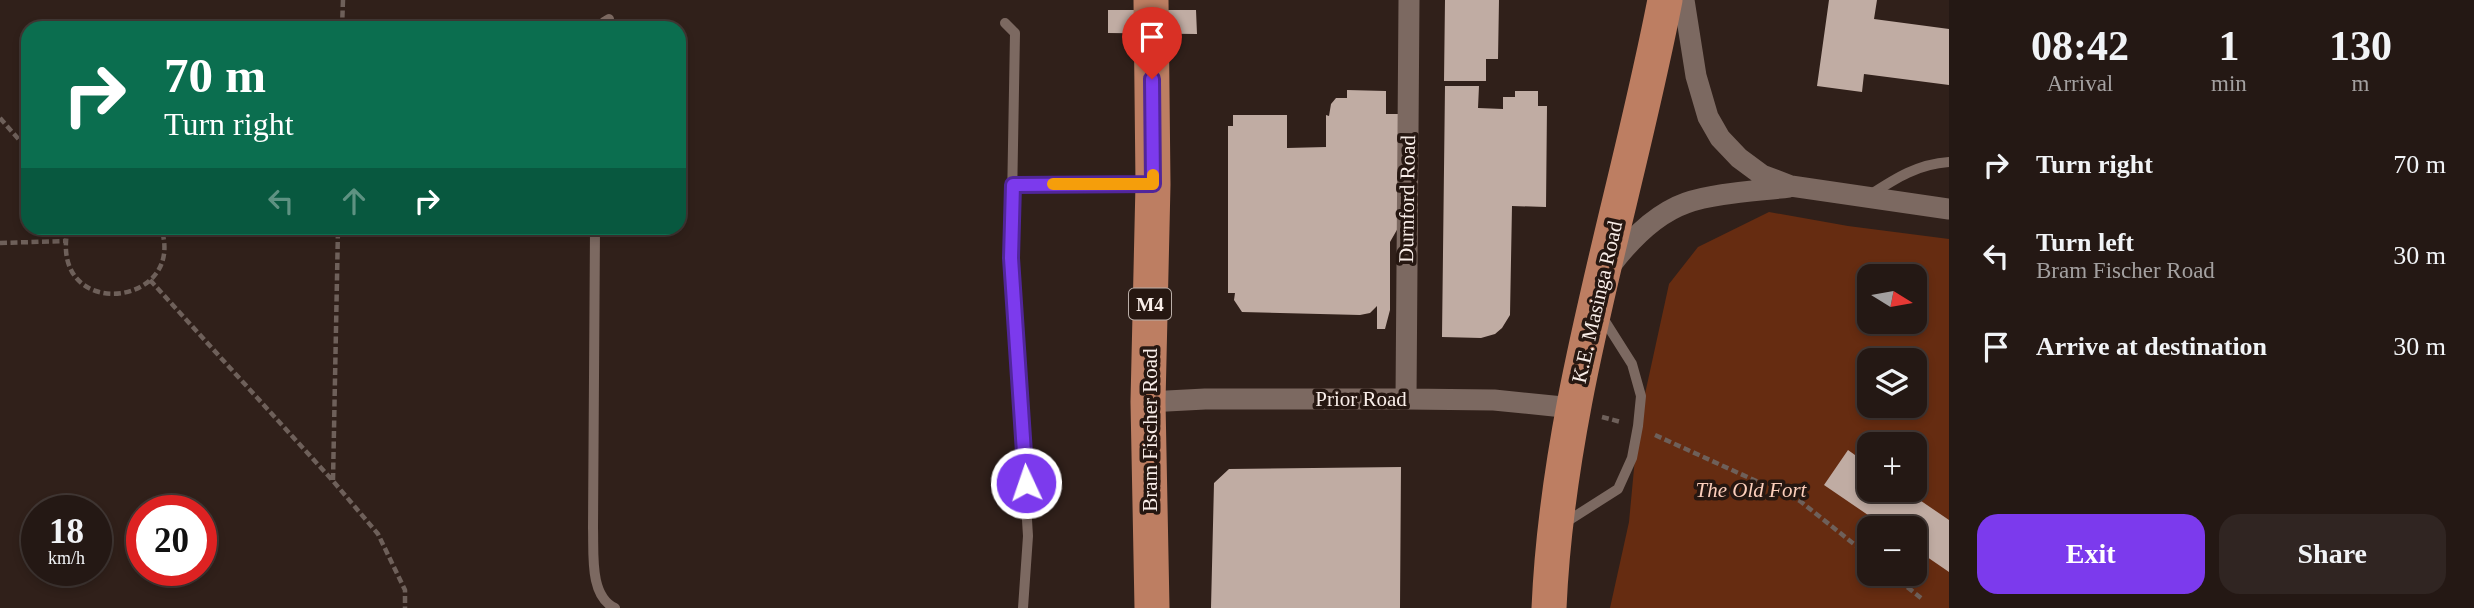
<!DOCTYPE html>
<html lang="en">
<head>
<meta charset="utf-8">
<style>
  :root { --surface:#241814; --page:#302522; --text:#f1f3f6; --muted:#a3a0a0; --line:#413734; --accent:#7c3aed }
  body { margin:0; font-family:"Times New Roman",serif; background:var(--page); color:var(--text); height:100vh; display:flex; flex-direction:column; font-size:26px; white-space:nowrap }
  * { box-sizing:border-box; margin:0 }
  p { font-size:23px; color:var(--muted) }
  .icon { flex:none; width:38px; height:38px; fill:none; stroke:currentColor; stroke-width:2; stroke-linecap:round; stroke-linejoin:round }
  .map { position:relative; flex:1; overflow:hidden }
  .panel { display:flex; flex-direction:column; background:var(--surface); width:525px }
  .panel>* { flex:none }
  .hud { position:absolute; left:21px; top:21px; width:665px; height:214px; border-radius:21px; box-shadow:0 4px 10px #0003,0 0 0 2px var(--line); background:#0b6e4f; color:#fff; overflow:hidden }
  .needle { width:46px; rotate:101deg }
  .fabs { position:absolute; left:1857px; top:264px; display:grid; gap:14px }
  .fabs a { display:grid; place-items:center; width:70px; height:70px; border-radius:14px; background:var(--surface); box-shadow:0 4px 10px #0003,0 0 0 2px var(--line); font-size:35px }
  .speed { position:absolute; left:21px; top:495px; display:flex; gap:14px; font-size:35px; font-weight:700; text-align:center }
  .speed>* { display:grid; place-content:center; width:91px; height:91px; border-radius:50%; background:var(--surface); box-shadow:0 4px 10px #0003,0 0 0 2px var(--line); line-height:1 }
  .speed small { font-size:18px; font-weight:400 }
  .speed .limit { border:10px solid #d22; background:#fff; color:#111 }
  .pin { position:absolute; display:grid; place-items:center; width:60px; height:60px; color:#fff; margin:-72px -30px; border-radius:50% 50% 50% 0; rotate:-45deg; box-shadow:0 0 7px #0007 }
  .pin .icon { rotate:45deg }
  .me { position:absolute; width:77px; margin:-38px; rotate:357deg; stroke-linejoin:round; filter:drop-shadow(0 0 5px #0008) }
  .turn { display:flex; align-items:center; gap:24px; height:147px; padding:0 28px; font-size:32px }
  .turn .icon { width:91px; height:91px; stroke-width:2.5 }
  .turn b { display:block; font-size:49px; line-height:60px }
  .lanes { display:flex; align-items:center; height:66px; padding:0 28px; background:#0003; justify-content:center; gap:35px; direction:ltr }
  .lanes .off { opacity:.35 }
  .eta { display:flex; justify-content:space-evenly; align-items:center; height:119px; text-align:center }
  .eta b { font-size:42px; font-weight:700; line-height:49px }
  .cta { display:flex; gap:14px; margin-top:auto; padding:14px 28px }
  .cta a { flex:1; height:80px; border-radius:21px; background:var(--accent); color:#fff; font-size:28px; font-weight:700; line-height:80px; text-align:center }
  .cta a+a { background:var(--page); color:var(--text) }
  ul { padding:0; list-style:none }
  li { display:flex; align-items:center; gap:21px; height:91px; padding:0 28px }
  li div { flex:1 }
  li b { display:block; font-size:26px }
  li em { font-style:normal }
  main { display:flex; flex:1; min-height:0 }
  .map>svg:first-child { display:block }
  .green { fill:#662c11; fill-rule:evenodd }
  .building { fill:#c0aca3 }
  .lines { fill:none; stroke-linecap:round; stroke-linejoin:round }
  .path { stroke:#6e605a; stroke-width:4.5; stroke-dasharray:7 3.5; stroke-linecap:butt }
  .service { stroke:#7c6961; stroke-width:10 }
  .minor { stroke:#7c6961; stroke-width:21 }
  .trunk { stroke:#bd7e62; stroke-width:35 }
  .route-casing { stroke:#51269a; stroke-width:18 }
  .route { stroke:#7c3aed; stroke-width:12 }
  .slow { stroke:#f59e0b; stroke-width:12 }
  .labels { text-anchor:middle; stroke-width:7; stroke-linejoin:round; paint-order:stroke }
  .shield { fill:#261711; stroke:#baaea8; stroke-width:2 }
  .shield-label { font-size:19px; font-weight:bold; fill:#f9eee9 }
  .street-label { font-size:21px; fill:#f9eee9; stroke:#261711 }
  .park-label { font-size:21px; font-style:italic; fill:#fccebb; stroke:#261711 }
</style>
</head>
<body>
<main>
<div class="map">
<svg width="1949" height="608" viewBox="0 0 1949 608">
  <rect width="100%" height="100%" fill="#30201a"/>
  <!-- green -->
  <path class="green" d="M1769,212l79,14 101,13v369h-339l19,-86 9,-96 31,-142 29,-37zM1869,276h45v46h-45zM1869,360h45v46h-45zM1869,444h45v46h-45zM1869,528h45v46h-45z"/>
  <!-- building -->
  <path class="building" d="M1445,0h54l-1,59h-12v22h-42z
    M1829,0h48l-3,19 75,10v56l-85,-11 -2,18 -45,-6z
    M1108,10h88l1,24 -89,-1z
    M1445,86h34l-1,22 25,1v-12h12v-6h23v15h9l-1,101 -34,-1 -2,109 -8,13 -7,6 -14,4 -39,-1z
    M1347,90l39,1v23h16v107l-12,21v68l-5,19h-8v-23l-7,7 -10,2 -118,-3 -8,-12 1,-7h-7v-167h5v-11h54v33l39,-1v-32l3,1 2,-12 5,-6h11z
    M1848,450l21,15v25h36l44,30v52l-35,-24v-20h-27l-63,-43z
    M1401,467l-1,141h-189l3,-125 15,-14z"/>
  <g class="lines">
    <!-- path -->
    <path class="path" d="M342,28l1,-28
      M0,118l28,32
      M68,228c-21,95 120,80 93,0
      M0,243l65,-2
      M150,280l183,201 45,53 27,56v18
      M1602,417l19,5
      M1655,435l145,66 69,55
      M333,480l5,-252
      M1891,574l30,24"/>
    <!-- service -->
    <path class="service" d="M1005,23l10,10 -4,225 17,278 -5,72
      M601,28l3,-6 5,-3
      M1013,185l137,-1
      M1870,195c26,-17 48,-31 79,-33
      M595,228l-2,300c1,25 -4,68 22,80
      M1563,524l55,-35 14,-31 6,-32 3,-30 -9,-32 -31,-49"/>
    <!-- minor -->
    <path class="minor" d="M1684,0l12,76 12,41 12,21 19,20 23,17 29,11 158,23
      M1611,265c20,-26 44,-51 75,-62 28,-10 72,-12 103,-16
      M1406,399l3,-399
      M1148,402l57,-3h201l88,1 79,8"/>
    <!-- trunk -->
    <path class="trunk" d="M1151,0l2,184 -5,218 4,206
      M1549,608c9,-207 77,-406 116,-608"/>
  </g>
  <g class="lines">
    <defs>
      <path id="route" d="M1026,483l-15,-225 2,-73 140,-1 -1,-105"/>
    </defs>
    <!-- route casing -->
    <use href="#route" class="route-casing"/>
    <!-- route -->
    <use href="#route" class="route"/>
    <!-- slow -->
    <path class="slow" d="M1053,184h100v-9"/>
  </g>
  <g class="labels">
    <!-- shield labels -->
    <rect class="shield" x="1129" y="288.5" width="42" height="31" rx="5"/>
    <g class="shield-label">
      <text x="1150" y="311">M4</text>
    </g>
    <!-- street labels -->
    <g class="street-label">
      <text transform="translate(1407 199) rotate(-89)" y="7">Durnford Road</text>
      <text transform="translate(1597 302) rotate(-77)" y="7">K.E. Masinga Road</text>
      <text x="1361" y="406">Prior Road</text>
      <text transform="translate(1150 430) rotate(-90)" y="7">Bram Fischer Road</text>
    </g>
    <!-- park labels -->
    <g class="park-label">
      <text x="1751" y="497">The Old Fort</text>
    </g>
  </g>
</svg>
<div class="fabs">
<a><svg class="needle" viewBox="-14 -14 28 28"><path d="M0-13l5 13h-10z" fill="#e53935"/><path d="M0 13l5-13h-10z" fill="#a3a0a0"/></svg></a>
<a><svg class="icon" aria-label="layers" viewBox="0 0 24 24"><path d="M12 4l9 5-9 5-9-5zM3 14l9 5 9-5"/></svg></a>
<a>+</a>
<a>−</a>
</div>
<div class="speed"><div>18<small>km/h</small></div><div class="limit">20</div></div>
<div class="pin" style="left:1152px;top:79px;background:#d93025"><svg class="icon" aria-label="arrive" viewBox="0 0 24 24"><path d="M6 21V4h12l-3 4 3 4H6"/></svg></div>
<svg class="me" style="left:1026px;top:483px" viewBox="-20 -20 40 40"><circle r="17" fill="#7c3aed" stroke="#fff" stroke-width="3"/><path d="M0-11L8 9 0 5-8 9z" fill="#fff"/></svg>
<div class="hud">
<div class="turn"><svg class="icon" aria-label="right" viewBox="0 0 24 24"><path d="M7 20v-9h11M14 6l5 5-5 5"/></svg><div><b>70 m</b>Turn right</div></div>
<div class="lanes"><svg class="icon off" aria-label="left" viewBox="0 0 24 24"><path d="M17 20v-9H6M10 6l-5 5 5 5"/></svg><svg class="icon off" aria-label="ahead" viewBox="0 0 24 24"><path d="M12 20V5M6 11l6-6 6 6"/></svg><svg class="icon" aria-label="right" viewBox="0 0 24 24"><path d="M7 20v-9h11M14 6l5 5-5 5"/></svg></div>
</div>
</div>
<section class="panel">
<div class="eta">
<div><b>08:42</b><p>Arrival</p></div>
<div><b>1</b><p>min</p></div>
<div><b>130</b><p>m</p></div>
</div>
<ul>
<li><svg class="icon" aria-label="right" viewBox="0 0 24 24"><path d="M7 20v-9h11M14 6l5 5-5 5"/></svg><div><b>Turn right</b></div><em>70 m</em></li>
<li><svg class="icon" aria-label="left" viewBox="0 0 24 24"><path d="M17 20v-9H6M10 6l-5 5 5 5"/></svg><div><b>Turn left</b><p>Bram Fischer Road</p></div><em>30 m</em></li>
<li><svg class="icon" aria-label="arrive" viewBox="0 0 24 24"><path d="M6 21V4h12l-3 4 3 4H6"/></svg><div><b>Arrive at destination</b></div><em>30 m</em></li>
</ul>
<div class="cta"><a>Exit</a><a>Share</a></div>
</section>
</main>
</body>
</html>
